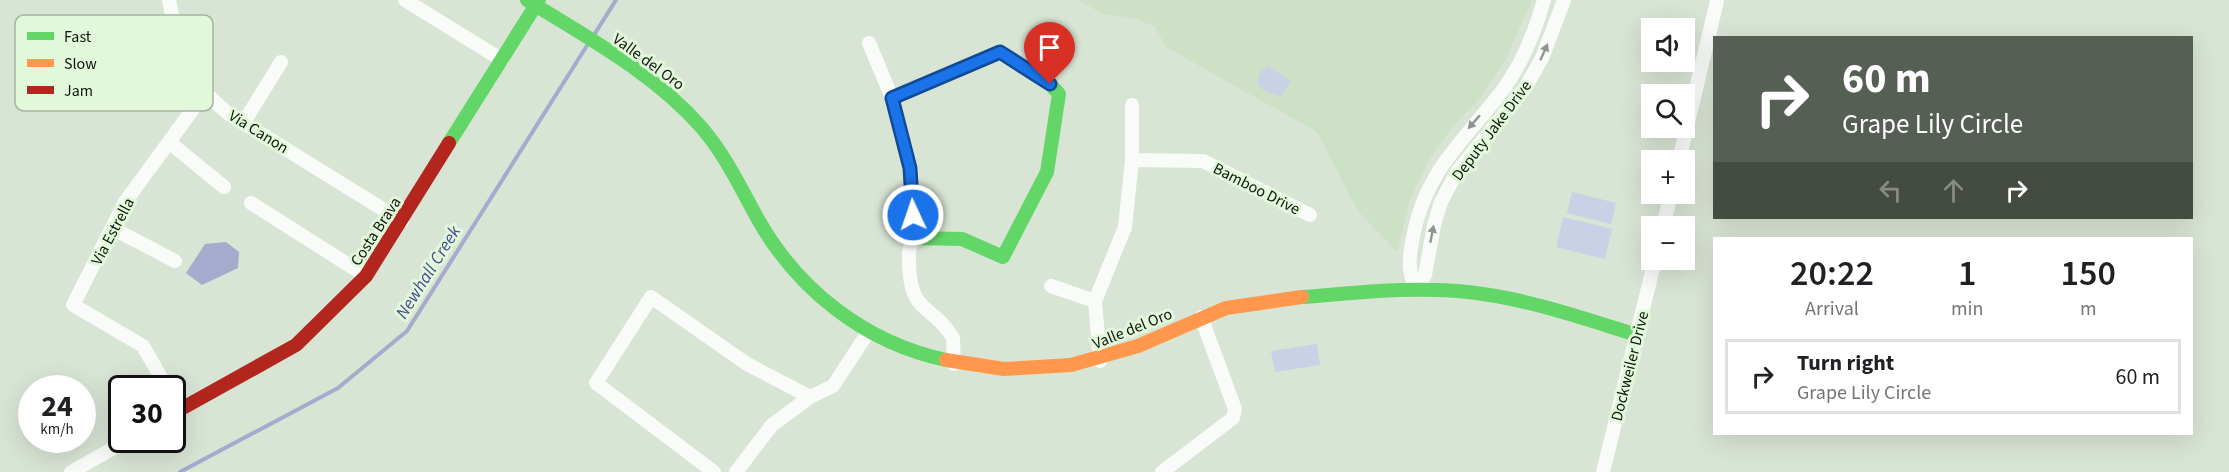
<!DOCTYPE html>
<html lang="en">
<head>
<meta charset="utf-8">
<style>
  :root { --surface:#fff; --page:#f2f2f2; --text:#202124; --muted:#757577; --line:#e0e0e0 }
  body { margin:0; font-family:"Source Sans 3",sans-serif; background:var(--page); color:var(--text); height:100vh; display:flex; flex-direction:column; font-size:22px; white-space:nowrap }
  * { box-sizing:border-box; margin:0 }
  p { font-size:20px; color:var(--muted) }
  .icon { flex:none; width:33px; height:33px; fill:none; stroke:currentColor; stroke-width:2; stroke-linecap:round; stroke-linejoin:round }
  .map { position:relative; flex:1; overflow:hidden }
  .drawer { position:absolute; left:1713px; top:237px; width:480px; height:198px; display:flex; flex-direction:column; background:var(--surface); border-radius:0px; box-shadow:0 6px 24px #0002 }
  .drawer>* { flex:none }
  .guide { position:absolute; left:1713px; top:36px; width:480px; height:183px; border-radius:0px; box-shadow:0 6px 24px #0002; background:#555f53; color:#fff; overflow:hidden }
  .buttons { position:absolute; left:1641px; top:18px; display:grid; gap:12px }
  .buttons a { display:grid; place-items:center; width:54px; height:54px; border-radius:0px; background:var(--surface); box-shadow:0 6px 24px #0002; font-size:30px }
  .speed { position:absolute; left:18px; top:375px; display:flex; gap:12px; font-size:30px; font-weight:700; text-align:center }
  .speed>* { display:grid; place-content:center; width:78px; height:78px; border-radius:50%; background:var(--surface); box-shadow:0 6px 24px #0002; line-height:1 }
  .speed small { font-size:15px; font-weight:400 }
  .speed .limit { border:3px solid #111; border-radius:9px; background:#fff; color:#111 }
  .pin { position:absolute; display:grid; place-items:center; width:51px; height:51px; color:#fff; margin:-62px -26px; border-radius:50% 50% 50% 0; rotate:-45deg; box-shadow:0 0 6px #0007 }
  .pin .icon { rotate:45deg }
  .me { position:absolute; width:66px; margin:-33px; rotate:357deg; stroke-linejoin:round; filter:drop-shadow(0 0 4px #0008) }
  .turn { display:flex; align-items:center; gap:21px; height:126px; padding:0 30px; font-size:27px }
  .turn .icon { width:78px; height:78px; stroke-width:2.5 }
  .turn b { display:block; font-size:42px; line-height:51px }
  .lanes { display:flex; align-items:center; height:57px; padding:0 30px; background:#0003; justify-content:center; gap:30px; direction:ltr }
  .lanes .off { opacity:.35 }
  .eta { display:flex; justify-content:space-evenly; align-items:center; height:102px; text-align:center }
  .eta b { font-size:36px; font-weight:600; line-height:42px }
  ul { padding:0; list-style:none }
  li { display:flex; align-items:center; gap:18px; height:75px; margin:0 12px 9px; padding:0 18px; border:3px solid var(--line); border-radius:0px }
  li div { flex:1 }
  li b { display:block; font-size:22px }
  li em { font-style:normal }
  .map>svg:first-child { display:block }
  .built { fill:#cde1c7 }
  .green { fill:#c8d1e6 }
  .water { fill:#a4abcd }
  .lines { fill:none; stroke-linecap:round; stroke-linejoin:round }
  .stream { stroke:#a4abcd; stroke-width:4 }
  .street { stroke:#f9fbf9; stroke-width:14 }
  .fast { stroke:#63d668; stroke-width:14 }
  .slow { stroke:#ff974d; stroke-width:14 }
  .jam { stroke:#b3261e; stroke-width:14 }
  .oneway { fill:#90948f }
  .route-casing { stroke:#114b97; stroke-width:15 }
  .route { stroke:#1a73e8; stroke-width:10 }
  .labels { text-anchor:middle; stroke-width:6; stroke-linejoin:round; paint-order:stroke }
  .street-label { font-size:16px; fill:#0f170d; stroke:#e2f8db }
  .water-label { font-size:18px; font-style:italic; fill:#484a90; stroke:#e2f8db }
  .key { fill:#e2f8db; stroke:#a3b49d; stroke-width:1.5 }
  .key-label { font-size:16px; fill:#0f170d }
</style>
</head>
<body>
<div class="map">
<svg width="2229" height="472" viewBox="0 0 2229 472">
  <rect width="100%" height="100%" fill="#d8e4d4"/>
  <!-- built -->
  <path class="built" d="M1078,0h454l-26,59 -27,40 -26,27 -23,32 -21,44 -11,48h-3l-37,-39 -41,-79 -151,-85 -11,-20 -21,-9 -31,-4z"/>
  <!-- green -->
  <path class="green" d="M1269,66l22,16 -11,14 -17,-6 -6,-7 4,-12z
    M1572,192l44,11 -5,21 -44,-11z
    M1563,217l49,12 -7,30 -49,-12z
    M1317,344l3,21 -45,7 -4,-21z"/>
  <!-- water -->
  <path class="water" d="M226,242l13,10 -1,16 -36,17 -16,-12 19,-29z"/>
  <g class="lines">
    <!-- stream -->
    <path class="stream" d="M594,35l22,-35
      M180,472l158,-84 69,-57 181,-287"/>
    <!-- street -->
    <path class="street" d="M169,0c11,55 15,78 60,114l173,107
      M405,0l97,60
      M869,43l23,55 19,70 3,70c-6,10 -5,16 -5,27 2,51 23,38 44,73l1,26
      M244,122l37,-60
      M169,142l55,45
      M1132,160l71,1 107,54
      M1679,160l38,-159
      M251,203l115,73
      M1663,226l8,-32
      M112,228l63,33
      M1051,286l44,15
      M1417,290l8,-15 9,-50 7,-23 16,-30 68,-84 17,-30 22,-58
      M1417,290c-10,-19 -8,-32 -4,-53 12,-66 51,-96 89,-146 20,-27 33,-59 42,-91
      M1100,361l-5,-60 30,-74 7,-67v-55
      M167,388l-24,-42 -70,-41 52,-103 79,-108
      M71,472l57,-32
      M714,472l-118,-89 55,-86 96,67 63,33
      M736,472l36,-47 38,-28 23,-11 36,-55
      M1162,472l71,-54 2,-9 -34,-92
      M1603,472l52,-212"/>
    <!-- fast -->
    <path class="fast" d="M527,0c61,38 127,73 175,128 24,28 39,61 57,93 40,70 107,122 187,139
      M892,98l108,-46 50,32 9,10 -12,78 -44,85 -41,-18 -48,-1
      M449,143l90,-143
      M1302,297c54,-4 111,-11 166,-5 57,6 114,26 169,43"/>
    <!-- slow -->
    <path class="slow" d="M946,360l58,9 67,-4 67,-19 88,-38 76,-11"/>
    <!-- jam -->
    <path class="jam" d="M172,414l124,-69 70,-69 83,-133"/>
  </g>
  <!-- one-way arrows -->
  <defs><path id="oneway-solid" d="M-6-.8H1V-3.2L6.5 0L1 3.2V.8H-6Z" transform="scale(1.5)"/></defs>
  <g class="oneway">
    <use href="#oneway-solid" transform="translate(1544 52) rotate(-66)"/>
    <use href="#oneway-solid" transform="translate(1474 122) rotate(131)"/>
    <use href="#oneway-solid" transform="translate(1432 234) rotate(-79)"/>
  </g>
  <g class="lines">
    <defs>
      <path id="route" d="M913,215l-3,-47 -18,-70 108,-46 50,32"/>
    </defs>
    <!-- route casing -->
    <use href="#route" class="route-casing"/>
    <!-- route -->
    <use href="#route" class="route"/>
  </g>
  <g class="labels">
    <!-- street labels -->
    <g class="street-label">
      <text transform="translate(649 61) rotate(36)" y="6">Valle del Oro</text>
      <text transform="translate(1491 130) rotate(-53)" y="6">Deputy Jake Drive</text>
      <text transform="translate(259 131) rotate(32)" y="6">Via Canon</text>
      <text transform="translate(1257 188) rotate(27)" y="6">Bamboo Drive</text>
      <text transform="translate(112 231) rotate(-62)" y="6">Via Estrella</text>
      <text transform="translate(375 231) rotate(-57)" y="6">Costa Brava</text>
      <text transform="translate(1132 328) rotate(-22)" y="6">Valle del Oro</text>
      <text transform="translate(1629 366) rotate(-76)" y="6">Dockweiler Drive</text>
    </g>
    <!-- water labels -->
    <g class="water-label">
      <text transform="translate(428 272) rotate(-58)" y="6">Newhall Creek</text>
    </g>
  </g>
  <!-- legend -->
  <rect x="15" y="15" width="198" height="96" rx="9" class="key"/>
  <rect x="27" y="32" width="27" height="8" fill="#63d668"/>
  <rect x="27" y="59" width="27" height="8" fill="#ff974d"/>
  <rect x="27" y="86" width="27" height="8" fill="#b3261e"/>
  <g class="key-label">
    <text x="64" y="42">Fast</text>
    <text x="64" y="69">Slow</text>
    <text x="64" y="96">Jam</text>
  </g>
</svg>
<div class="buttons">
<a><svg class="icon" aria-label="sound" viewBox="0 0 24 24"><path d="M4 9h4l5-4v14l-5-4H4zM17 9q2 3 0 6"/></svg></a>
<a><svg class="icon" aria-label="search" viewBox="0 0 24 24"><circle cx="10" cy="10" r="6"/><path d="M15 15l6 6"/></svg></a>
<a>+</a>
<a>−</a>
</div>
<div class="speed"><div>24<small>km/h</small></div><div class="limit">30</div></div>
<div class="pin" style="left:1050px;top:84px;background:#d93025"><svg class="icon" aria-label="arrive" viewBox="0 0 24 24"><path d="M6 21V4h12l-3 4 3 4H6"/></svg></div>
<svg class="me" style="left:913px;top:215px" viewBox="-20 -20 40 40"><circle r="17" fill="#1a73e8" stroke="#fff" stroke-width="3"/><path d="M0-11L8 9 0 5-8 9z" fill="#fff"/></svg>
<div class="guide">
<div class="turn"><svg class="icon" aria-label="right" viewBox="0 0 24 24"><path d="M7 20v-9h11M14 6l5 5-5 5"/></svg><div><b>60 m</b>Grape Lily Circle</div></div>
<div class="lanes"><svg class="icon off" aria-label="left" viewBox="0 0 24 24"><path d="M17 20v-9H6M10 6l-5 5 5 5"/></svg><svg class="icon off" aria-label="ahead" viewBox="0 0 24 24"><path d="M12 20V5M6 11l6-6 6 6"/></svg><svg class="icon" aria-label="right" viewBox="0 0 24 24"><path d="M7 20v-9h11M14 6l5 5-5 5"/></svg></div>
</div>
<section class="drawer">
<div class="eta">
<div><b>20:22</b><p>Arrival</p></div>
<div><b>1</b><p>min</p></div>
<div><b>150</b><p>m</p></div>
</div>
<ul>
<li><svg class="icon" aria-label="right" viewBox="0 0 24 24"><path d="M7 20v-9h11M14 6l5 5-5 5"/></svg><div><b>Turn right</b><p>Grape Lily Circle</p></div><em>60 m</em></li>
</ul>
</section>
</div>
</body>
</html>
